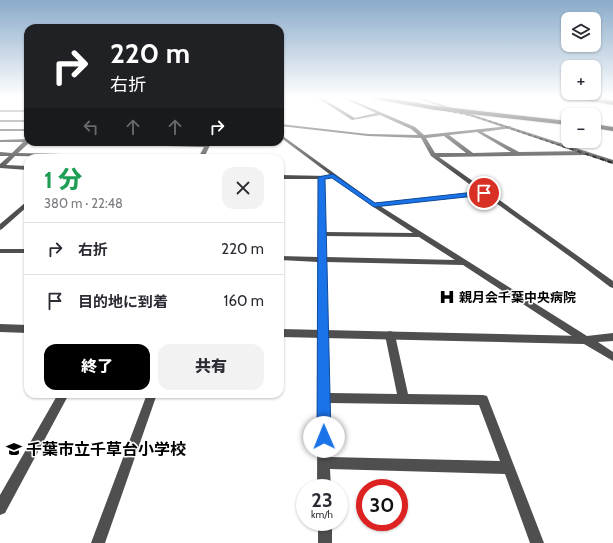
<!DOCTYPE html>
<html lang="ja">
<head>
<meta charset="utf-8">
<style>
  :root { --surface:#fff; --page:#f2f2f3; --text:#2b2b33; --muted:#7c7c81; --line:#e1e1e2; --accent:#000 }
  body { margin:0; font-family:Cabin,"Noto Sans JP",sans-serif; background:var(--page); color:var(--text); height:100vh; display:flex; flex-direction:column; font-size:15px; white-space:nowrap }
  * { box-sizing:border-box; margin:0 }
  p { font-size:13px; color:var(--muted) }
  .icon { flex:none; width:22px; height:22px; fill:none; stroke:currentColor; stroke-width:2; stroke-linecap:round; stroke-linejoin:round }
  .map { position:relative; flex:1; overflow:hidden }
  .details { position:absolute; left:24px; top:154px; width:260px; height:244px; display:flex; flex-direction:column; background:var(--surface); border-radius:12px; box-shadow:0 1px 3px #0004 }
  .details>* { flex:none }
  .hud { position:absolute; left:24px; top:24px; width:260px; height:122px; border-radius:12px; box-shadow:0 1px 3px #0004; background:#202124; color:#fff; overflow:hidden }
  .controls { position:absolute; left:561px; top:12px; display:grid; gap:8px }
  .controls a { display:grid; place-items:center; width:40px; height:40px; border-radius:8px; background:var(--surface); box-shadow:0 1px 3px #0004; font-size:20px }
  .speed { position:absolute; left:296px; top:479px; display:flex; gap:8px; font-size:20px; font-weight:700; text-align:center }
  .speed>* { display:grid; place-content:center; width:52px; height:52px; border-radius:50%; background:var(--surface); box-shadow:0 1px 3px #0004; line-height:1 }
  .speed small { font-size:10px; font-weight:400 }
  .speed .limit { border:6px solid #d22; background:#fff; color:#111 }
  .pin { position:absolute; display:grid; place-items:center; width:34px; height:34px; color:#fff; margin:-17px; border:2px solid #fff; border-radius:50%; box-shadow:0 1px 4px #0007 }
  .me { position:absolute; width:44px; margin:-22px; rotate:359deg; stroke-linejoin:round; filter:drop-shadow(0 0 3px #0008) }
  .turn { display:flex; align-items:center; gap:14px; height:84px; padding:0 20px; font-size:18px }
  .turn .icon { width:52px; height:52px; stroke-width:2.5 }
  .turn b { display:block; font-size:28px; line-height:34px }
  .lanes { display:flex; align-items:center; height:38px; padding:0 20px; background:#0003; justify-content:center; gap:20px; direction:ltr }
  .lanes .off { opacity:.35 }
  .round { display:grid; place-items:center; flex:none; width:42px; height:42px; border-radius:12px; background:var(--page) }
  .head { display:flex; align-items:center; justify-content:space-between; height:68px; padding:0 20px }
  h1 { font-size:24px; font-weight:800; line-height:30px; color:#1e9e55 }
  .action { display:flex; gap:8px; margin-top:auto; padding:8px 20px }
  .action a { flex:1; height:46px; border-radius:12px; background:var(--accent); color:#fff; font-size:16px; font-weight:800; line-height:46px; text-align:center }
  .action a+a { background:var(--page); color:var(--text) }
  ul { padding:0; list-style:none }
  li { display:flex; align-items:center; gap:12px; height:52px; padding:0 20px; border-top:1px solid var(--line) }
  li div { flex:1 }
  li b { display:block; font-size:15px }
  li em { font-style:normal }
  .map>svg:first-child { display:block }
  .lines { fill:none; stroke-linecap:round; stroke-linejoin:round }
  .trunk-casing { stroke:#dbdbdb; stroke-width:2 }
  .minor { fill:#4f4f4f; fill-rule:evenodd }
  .tertiary { fill:#4f4f4f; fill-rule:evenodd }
  .trunk { fill:#000; fill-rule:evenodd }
  .rail-far1 { stroke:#000; stroke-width:1.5; stroke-dasharray:3.5 1 0.5 1; stroke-linecap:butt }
  .rail { stroke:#000; stroke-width:2; stroke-dasharray:4.5 1.5 0.5 1.5; stroke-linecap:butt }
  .route { fill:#1a73e8; stroke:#114b97 }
  .labels { text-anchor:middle; stroke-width:3; stroke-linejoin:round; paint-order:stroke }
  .poi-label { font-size:13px; font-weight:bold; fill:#000; stroke:#fff; text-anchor:start }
  .near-poi-label { font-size:16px; font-weight:bold; fill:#000; stroke:#fff; text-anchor:start }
</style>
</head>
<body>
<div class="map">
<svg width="613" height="543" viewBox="0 0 613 543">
  <rect width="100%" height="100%" fill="#fff"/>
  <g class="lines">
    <defs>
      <path id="trunk" d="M372,97h9l55,9 132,15v4l-132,-15 -62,-11z
        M569,97h12l32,4v4z
        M594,124l19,3v4l-19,-3z"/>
    </defs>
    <!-- trunk casing -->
    <use href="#trunk" class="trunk-casing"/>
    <!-- minor -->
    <path class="minor" d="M316,97h4l35,21 21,-5 -35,-16h4l70,30 9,8 85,-9h2v2l-29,4 37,20 66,-1 3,2 -3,2 -146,2 174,124v7l-3,-1 -34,-26 -91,-66 -105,11 207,130 26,-3v8l-15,1 15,10v9l-29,-17 -4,-1 -2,-3 -115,-75 -137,-3 3,131 68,1 -12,-59 2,-3 3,-1 3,1 2,3 13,59 75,1 4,1 57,147h-14l-25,-69 -175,-5 1,19h-14l1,-226 -38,-2v-4l38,1v-78h-38v-4l48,1v2l-4,1 1,53 88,1 -41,-27 -92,-69v-3l95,69 105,-11 -49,-36 -10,-18 -53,-2 -88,-10v-2l88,10 50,1 -7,-6 -31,-14 -28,5zM477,132l34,20 -38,1 -24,-18zM444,136l22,17h-31l-9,-15zM325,236l94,1 36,23 -129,-3zM329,403l150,2 21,56 -170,-4z
      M594,97h5l14,4v2z
      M0,110h28v2h-28z
      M0,120h28v2h-28z
      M0,129h28v2h-28z
      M28,139v3h2l-12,11 133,3 3,2 -139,-2 -9,9 22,1v4l-28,-2v-4l9,-8h-9v-4l12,1 11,-11h-23v-2z
      M48,142l158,2 1,-2 4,1 -7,15h-6l6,-11 -154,-4z
      M28,201v5l-26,23 -2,1v-6l26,-22z
      M0,249h28v4h-28z
      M58,394h11l-64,119 -5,2v-20z
      M147,394h10l-52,149h-14z
      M318,522h14v21h-14z"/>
    <!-- tertiary -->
    <path class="tertiary" d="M413,97h5l195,63v4z
      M0,324l28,1v8l-28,-1z
      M280,329l303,7 3,1 2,3 -2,3 -3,1 -303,-7z"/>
    <!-- trunk -->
    <use href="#trunk" class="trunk"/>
    <!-- rail-far1 -->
    <path class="rail-far1" d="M377,97l97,19 91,31"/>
    <!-- rail -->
    <path class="rail" d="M562,146l51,17"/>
  </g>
  <!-- sky -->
  <linearGradient id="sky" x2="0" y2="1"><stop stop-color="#8aabca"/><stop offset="0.56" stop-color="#fff"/><stop offset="1" stop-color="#fff" stop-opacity="0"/></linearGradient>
  <rect width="613" height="173" fill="url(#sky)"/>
  <!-- route -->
  <path class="route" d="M333,174l42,29 109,-12 3,2 -3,2 -110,12 -42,-29 -7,1 6,258 -2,5 -5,2 -5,-2 -2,-5 1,-260z"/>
  <!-- icons -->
  <defs>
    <symbol id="hospital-bare" viewBox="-9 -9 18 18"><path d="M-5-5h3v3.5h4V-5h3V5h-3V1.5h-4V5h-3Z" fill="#000" stroke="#fff" stroke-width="2.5" paint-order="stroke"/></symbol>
    <symbol id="school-bare" viewBox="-9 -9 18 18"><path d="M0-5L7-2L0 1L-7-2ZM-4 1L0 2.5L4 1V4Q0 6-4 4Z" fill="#000" stroke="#fff" stroke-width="2.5" paint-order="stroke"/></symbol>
  </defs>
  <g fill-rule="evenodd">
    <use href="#hospital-bare" x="436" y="286" width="22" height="22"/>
    <use href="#school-bare" x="3" y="438" width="22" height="22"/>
  </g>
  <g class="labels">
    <!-- poi labels -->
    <g class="poi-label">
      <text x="459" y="302">親月会千葉中央病院</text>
    </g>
    <!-- near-poi labels -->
    <g class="near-poi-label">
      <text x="26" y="455">千葉市立千草台小学校</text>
    </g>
  </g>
</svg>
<div class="controls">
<a><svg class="icon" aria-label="layers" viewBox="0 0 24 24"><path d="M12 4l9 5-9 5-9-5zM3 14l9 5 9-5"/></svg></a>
<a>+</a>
<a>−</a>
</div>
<div class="speed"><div>23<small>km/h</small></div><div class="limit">30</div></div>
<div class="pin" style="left:484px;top:193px;background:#d93025"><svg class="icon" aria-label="arrive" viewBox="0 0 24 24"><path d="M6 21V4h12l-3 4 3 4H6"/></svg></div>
<svg class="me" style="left:324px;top:437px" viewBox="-20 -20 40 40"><circle r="19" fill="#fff"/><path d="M0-13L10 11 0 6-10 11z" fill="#1a73e8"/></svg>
<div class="hud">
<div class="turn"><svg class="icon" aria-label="right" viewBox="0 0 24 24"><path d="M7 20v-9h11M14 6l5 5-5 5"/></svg><div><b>220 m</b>右折</div></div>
<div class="lanes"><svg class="icon off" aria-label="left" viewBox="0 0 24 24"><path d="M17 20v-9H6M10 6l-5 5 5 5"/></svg><svg class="icon off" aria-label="ahead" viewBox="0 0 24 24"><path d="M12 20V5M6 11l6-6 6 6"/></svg><svg class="icon off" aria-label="ahead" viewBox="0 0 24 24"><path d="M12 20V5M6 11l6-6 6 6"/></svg><svg class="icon" aria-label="right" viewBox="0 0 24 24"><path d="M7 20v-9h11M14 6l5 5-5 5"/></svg></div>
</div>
<section class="details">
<div class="head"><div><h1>1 分</h1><p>380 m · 22:48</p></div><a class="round"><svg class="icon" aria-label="close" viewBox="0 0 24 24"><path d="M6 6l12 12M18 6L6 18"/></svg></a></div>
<ul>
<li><svg class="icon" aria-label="right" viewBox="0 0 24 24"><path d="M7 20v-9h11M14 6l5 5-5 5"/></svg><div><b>右折</b></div><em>220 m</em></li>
<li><svg class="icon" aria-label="arrive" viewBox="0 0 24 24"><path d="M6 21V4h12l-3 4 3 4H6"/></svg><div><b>目的地に到着</b></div><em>160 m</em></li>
</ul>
<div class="action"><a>終了</a><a>共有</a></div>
</section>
</div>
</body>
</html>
